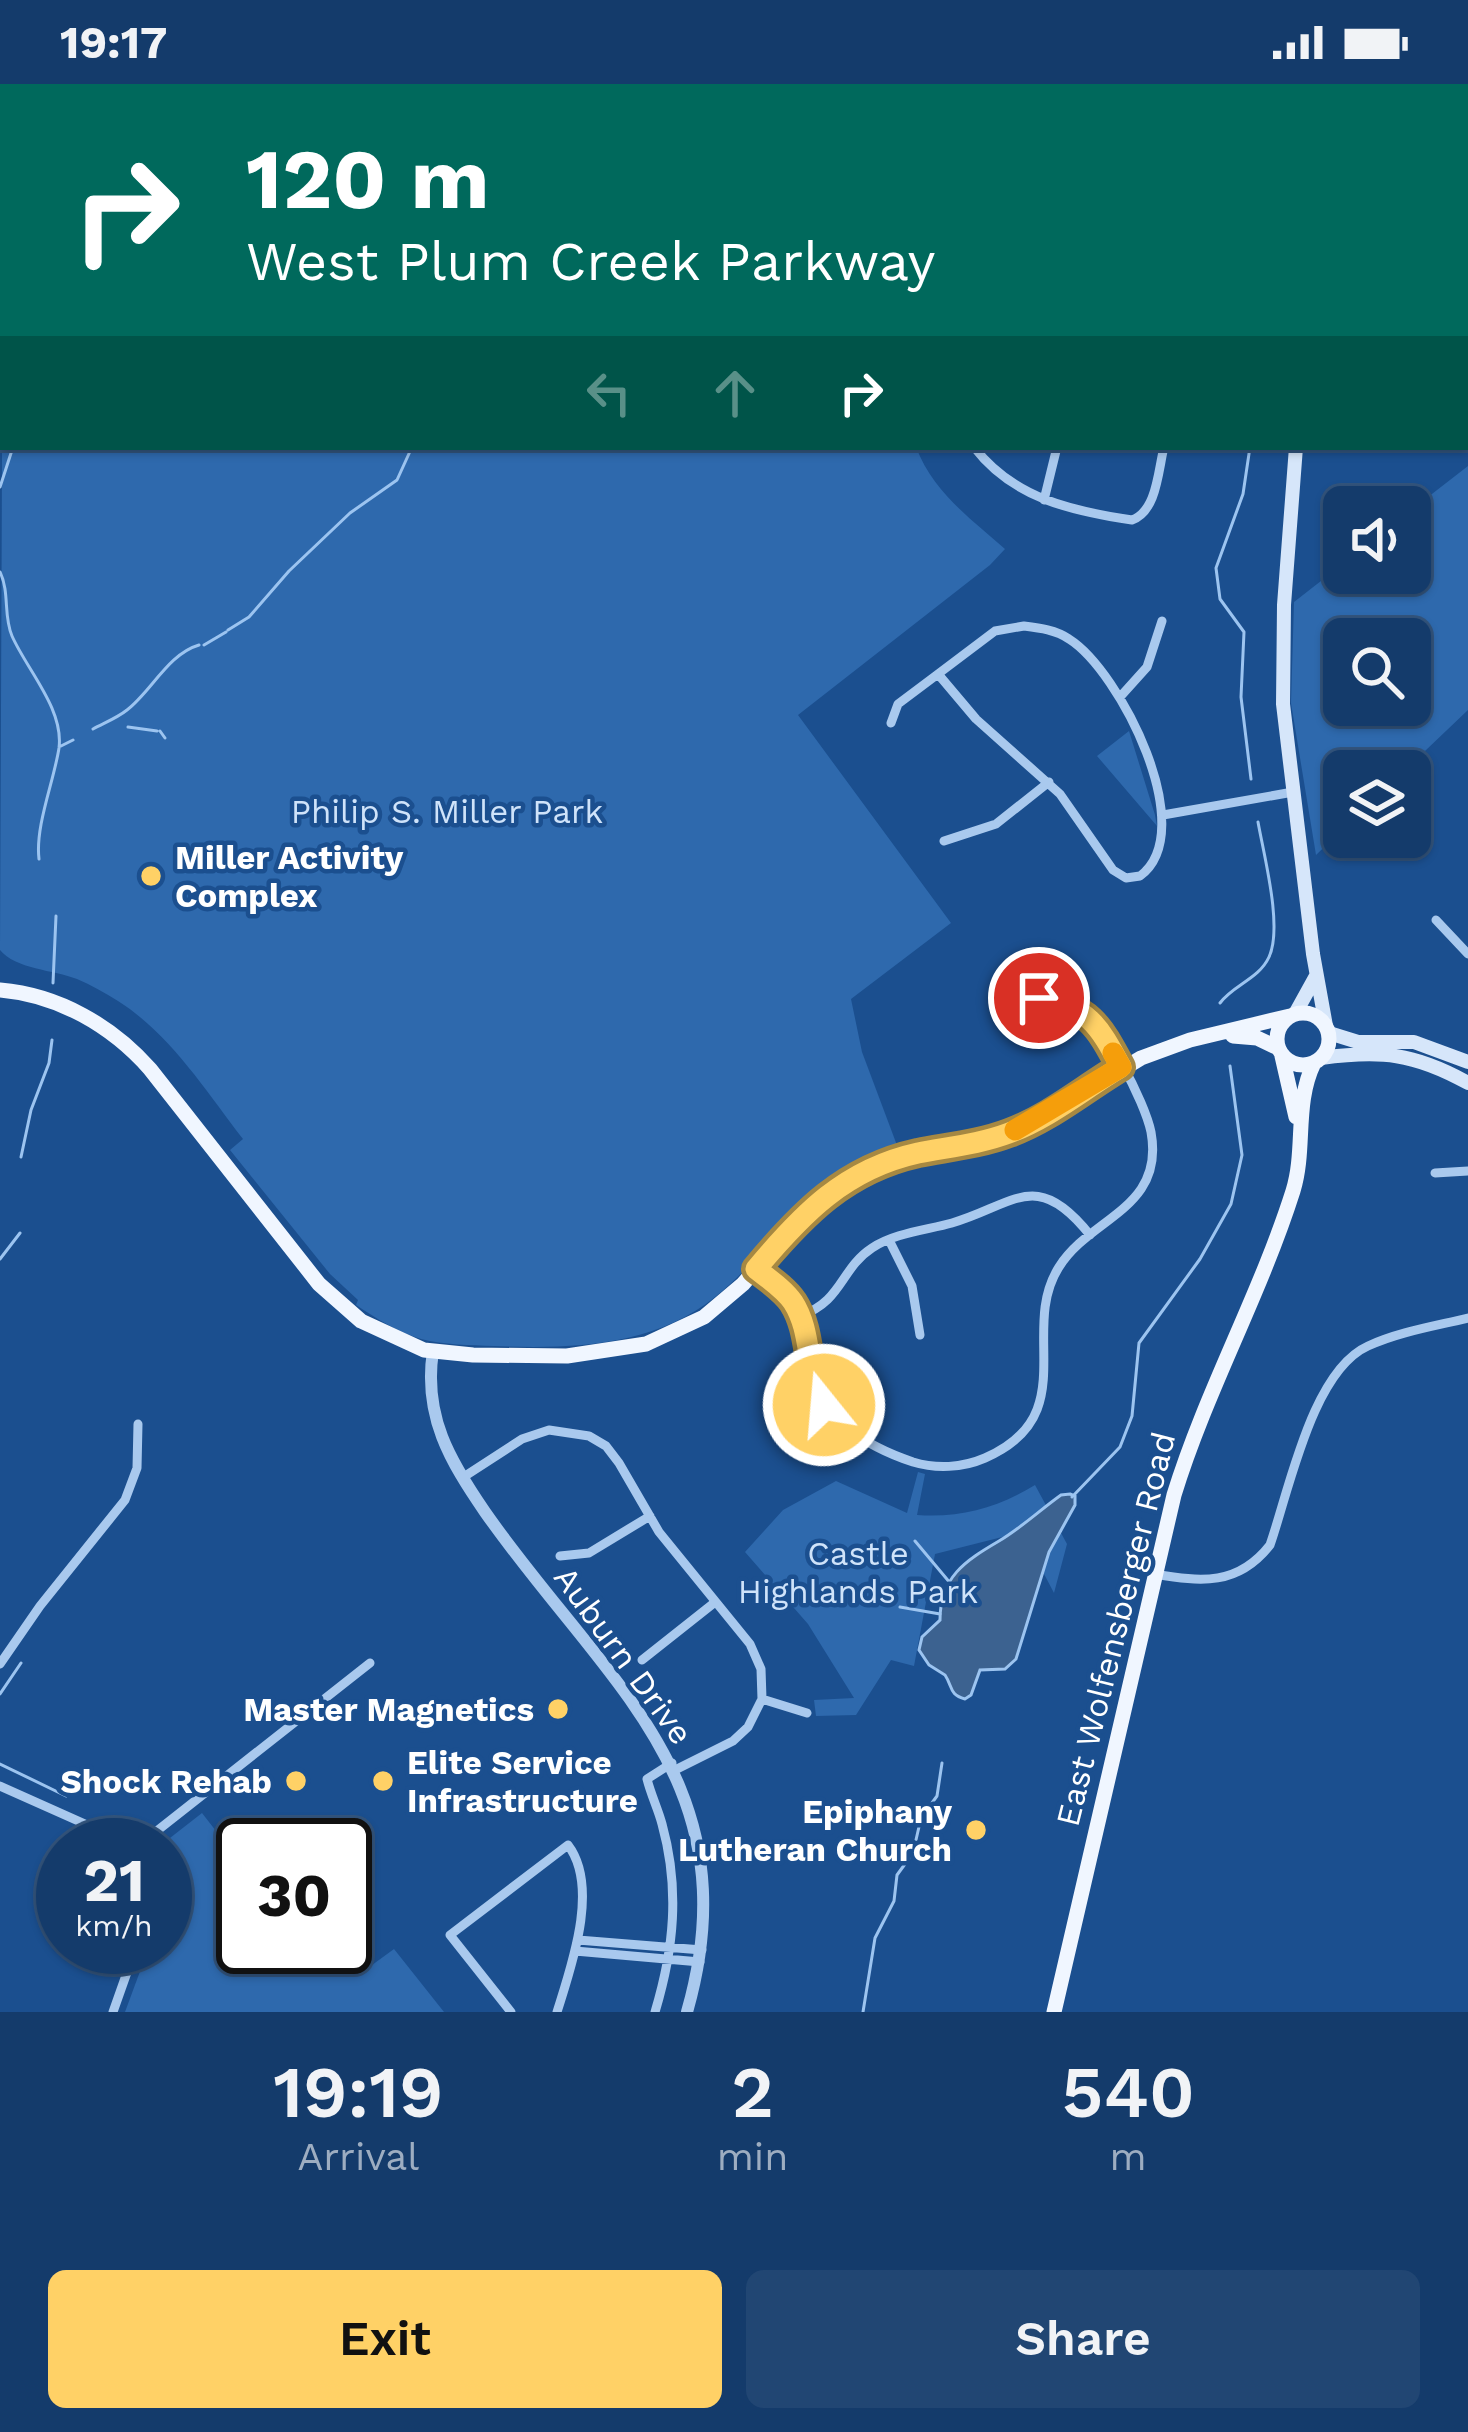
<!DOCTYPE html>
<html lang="en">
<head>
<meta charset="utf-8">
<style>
  :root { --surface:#143b6b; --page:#214673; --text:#f1f3f6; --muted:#9dadc1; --line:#33557e; --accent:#ffd166 }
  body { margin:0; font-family:"Work Sans",sans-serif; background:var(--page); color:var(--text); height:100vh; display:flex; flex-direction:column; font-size:45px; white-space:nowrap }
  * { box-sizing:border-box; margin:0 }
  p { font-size:39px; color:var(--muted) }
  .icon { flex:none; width:66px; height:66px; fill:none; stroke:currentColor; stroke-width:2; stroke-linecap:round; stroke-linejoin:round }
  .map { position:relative; height:1928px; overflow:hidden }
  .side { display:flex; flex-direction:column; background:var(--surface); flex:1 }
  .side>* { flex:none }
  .top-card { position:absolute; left:0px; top:0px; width:1470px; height:366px; box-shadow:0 3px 9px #0004,0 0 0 3px var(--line); background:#00695c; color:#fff; overflow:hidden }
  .tools { position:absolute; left:1323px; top:402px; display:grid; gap:24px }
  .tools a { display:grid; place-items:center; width:108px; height:108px; border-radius:18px; background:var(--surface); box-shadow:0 3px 9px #0004,0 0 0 3px var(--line); font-size:60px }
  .speed { position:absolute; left:36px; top:1734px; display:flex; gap:24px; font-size:60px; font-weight:700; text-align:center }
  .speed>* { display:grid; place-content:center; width:156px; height:156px; border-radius:50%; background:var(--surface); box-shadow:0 3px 9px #0004,0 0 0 3px var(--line); line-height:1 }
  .speed small { font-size:30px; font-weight:400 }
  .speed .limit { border:6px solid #111; border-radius:18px; background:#fff; color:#111 }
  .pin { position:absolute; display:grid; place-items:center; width:102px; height:102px; color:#fff; margin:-51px; border:6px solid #fff; border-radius:50%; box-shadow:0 3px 12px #0007 }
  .me { position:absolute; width:132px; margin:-66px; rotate:343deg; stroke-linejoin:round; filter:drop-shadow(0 0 9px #0008) }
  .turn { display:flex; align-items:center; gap:42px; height:252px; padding:0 48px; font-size:54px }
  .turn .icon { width:156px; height:156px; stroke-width:2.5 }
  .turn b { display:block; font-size:84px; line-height:102px }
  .lanes { display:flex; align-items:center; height:114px; padding:0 48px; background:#0003; justify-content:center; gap:60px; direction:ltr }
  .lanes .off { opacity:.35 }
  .eta { display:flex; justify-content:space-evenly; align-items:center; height:204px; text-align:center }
  .eta b { font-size:72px; font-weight:600; line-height:84px }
  .button { display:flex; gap:24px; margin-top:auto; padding:24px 48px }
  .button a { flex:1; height:138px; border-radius:18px; background:var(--accent); color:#111; font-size:48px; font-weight:600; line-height:138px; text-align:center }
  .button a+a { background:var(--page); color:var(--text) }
  .status { display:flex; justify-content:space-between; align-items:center; height:84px; padding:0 60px; background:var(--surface); direction:ltr }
  .status svg { height:33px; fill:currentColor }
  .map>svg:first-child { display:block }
  .green { fill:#2e69ad; fill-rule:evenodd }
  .water { fill:#3c6290; stroke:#9cc4f0; stroke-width:3 }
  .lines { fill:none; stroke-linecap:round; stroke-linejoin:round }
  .stream { stroke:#9cc4f0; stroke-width:3 }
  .minor { stroke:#a9c9ee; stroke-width:9 }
  .tertiary { stroke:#a9c9ee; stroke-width:12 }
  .secondary { stroke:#d6e6fa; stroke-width:14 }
  .primary { stroke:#f0f6ff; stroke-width:15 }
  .route-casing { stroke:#a68842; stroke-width:30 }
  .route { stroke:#ffd166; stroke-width:21 }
  .slow { stroke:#f59e0b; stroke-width:21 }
  .poi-dot { fill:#ffd166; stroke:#1b4f8f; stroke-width:4.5 }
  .labels { text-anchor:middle; stroke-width:9; stroke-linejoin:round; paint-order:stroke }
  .park-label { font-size:33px; fill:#cfe3fa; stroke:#1b4f8f }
  .poi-label { font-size:33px; font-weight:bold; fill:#fff; stroke:#1b4f8f; text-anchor:end }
  .street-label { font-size:33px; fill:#fff; stroke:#1b4f8f }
</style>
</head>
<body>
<div class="status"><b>19:17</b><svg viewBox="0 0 49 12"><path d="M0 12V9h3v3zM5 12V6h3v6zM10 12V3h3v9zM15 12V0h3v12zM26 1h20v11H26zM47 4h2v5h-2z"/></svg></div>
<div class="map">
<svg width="1468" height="1928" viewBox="0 0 1468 1928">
  <rect width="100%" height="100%" fill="#1b4f8f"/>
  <!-- green -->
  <path class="green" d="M0,0h1245v3h-1242v25z
    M3,134v229h913c17,45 54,71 89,102l-15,16 -192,150 153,208 -100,76 11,53 36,96c-103,32 -110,90 -183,149 -62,50 -145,52 -221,49 -24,-1 -50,-1 -73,-7 -24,-7 -45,-21 -65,-34l2,-5 -28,-26 -100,-124 13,-11c-37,-48 -73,-105 -125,-138 -13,-8 -27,-16 -41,-22 -23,-9 -62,-10 -77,-29z
    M1468,382v244l-64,61h-60v57l-28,27 -25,-152 3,-101 50,-39v10h66v-62zM1344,555h66v66h-66z
    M1129,647l26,84 2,11 -60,-70z
    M918,1388l7,2 -8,41c44,3 80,-7 118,-30l32,59 -13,49 -32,-61 -87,22 -21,112 -23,-6 -35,55 -40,1 -2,-16 40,-2 -46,-74 -63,-72 38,-42 53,-29 71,32z
    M202,1729l21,27 17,-13 14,18h-11v102h91l23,29 37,-27 50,63h-319l24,-65h16v-102h-4z"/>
  <!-- water -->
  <path class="water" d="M1070,1410l5,2v9l-26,47 -33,107 -11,10 -25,1 -9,25 -6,4c-16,-4 -12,-12 -20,-24l-16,-10 -10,-15 3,-13 18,-17c0,-43 25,-59 59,-79 22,-13 41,-31 62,-46z"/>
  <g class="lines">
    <!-- stream -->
    <path class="stream" d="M1236,3l1,-3
      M0,138l3,9
      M1250,363l-7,47 -27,74 4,31 24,33 -3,65 10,82
      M0,403l13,-40
      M0,488c10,21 3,43 12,64 15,34 52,73 47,112 -5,33 -24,78 -20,111
      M228,546l21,-13 40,-46 61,-58 47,-33 15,-33
      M204,561l22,-13
      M128,643l29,4
      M93,645c11,-6 24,-11 34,-19 24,-18 41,-56 72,-65
      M160,647l5,7
      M61,662l12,-6
      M53,899l3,-67
      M1220,919c13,-18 39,-24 49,-46 14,-30 -5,-101 -11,-135
      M21,1073l10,-47 18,-47 3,-23
      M0,1175l20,-26
      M1072,1413l48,-50 12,-31 7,-73 61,-84 31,-55 11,-49 -12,-89
      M915,1457l36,43
      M900,1523l40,7
      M0,1610l21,-31
      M0,1680l66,32
      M863,1928l12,-74 19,-37 3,-26 16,-22 8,-35 16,-22 5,-33"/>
    <!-- minor -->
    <path class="minor" d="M974,363c39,51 97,64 158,73 25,-9 26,-49 32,-73
      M1044,416l13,-53
      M1024,542c16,2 32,4 45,13 51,32 132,192 71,237l-14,2 -13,-8 -53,-76 -84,-75 -38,-45 57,-43z
      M1120,613l27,-30 15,-46
      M891,639l7,-19 40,-30
      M1163,731l130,-23
      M944,757l52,-17 53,-42
      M1436,836l32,34
      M1435,1089l33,-2
      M889,1156l23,46 8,49
      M756,1185c14,12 31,22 40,38 11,20 9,40 13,62 11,50 59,78 104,93 23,7 49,6 72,-4 99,-43 33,-127 74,-191 31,-50 106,-58 92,-135 -6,-30 -47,-110 -74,-124 -20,-10 -41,-7 -59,-22
      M800,1232c43,-15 40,-47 72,-68 22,-15 55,-18 80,-25 62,-18 84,-56 138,12
      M462,1394l60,-39 27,-9 40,6 17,10 13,17 40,69 91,112 11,25 1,30 -14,28 -15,14 -58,29
      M560,1472l29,-3 61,-37
      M1155,1490c46,8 83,12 115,-29 19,-54 42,-174 98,-199 30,-14 67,-20 100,-28
      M642,1576l72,-57
      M0,1580l40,-58 85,-106 12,-32 1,-44
      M762,1615l45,14
      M0,1702l85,38 24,21
      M139,1761l231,-182
      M578,1856l124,10
      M575,1867l125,11
      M113,1928l23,-65
      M511,1928l-61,-77 118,-90c32,42 3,122 -11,167
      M655,1928c19,-63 25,-123 7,-188 -4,-15 -11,-29 -15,-45l25,-16"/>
    <!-- tertiary -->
    <path class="tertiary" d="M433,1267c-10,65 17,110 52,161 119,170 268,268 202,500"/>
    <!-- secondary -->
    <path class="secondary" d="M1259,0v3
      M1296,363l-12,158 -1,99 30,250 13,72
      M1295,930l21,-38
      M1329,949l29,9h56l54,20
      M1321,974c60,-8 93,-5 147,25"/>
    <!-- primary -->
    <path class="primary" d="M0,906c59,5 112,36 150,79l169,215 42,37 63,29 49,5 94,1 79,-12 58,-27 39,-33 66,-76 55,-37 33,-13 110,-24 33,-15 101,-61 49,-18 100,-24
      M1277 955a26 26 0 1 1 52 0a26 26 0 1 1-52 0Z
      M1233,952l24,2 21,10
      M1282,972l14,61
      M1054,1928l120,-517c32,-104 86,-200 119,-304 13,-42 1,-87 21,-128"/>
  </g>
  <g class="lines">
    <defs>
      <path id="route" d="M824,1321c-19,-33 -11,-72 -31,-103 -9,-13 -24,-23 -37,-33 46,-55 89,-100 162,-116 31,-6 62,-9 91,-20 41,-15 75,-44 112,-66 -23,-43 -32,-59 -82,-69"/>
    </defs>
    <!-- route casing -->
    <use href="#route" class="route-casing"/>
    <!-- route -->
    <use href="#route" class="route"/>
    <!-- slow -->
    <path class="slow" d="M1015,1046l106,-63 -8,-14"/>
  </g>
  <!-- markers -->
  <g class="poi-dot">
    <circle cx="151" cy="792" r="12"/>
    <circle cx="558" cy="1625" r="12"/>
    <circle cx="296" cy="1697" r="12"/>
    <circle cx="383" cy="1697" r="12"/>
    <circle cx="976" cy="1746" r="12"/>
  </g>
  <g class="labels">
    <!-- park labels -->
    <g class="park-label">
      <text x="447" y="739">Philip S. Miller Park</text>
      <text x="858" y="1481">Castle<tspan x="858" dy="38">Highlands Park</tspan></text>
    </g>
    <!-- poi labels -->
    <g class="poi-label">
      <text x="175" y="785" text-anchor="start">Miller Activity<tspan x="175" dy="38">Complex</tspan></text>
      <text x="534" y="1637">Master Magnetics</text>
      <text x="407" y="1690" text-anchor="start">Elite Service<tspan x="407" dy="38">Infrastructure</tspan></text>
      <text x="272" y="1709">Shock Rehab</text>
      <text x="952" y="1739">Epiphany<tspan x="952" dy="38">Lutheran Church</tspan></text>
    </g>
    <!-- street labels -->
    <g class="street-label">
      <text transform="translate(1115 1545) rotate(-76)" y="12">East Wolfensberger Road</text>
      <text transform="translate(624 1571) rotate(54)" y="12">Auburn Drive</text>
    </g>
  </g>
</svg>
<div class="tools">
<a><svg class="icon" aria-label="sound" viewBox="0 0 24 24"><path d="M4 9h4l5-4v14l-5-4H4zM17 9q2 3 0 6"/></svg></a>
<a><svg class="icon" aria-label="search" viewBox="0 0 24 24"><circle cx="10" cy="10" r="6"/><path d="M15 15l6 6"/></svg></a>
<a><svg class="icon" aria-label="layers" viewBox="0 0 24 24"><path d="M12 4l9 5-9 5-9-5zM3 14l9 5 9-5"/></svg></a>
</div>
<div class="speed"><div>21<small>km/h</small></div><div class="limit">30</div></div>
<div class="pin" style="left:1039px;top:914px;background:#d93025"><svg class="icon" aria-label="arrive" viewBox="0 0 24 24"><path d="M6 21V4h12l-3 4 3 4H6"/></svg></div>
<svg class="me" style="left:824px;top:1321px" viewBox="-20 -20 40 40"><circle r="17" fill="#ffd166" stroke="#fff" stroke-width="3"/><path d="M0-11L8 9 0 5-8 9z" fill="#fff"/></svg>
<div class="top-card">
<div class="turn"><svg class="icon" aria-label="right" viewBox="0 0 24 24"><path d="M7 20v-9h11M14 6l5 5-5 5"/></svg><div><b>120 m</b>West Plum Creek Parkway</div></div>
<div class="lanes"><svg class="icon off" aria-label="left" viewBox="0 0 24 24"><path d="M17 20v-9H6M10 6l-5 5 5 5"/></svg><svg class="icon off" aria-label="ahead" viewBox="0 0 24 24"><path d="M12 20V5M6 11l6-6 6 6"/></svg><svg class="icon" aria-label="right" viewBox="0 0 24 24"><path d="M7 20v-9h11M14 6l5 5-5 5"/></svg></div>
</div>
</div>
<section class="side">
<div class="eta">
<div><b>19:19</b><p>Arrival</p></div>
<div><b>2</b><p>min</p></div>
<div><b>540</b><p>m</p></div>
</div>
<div class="button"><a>Exit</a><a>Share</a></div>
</section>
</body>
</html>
